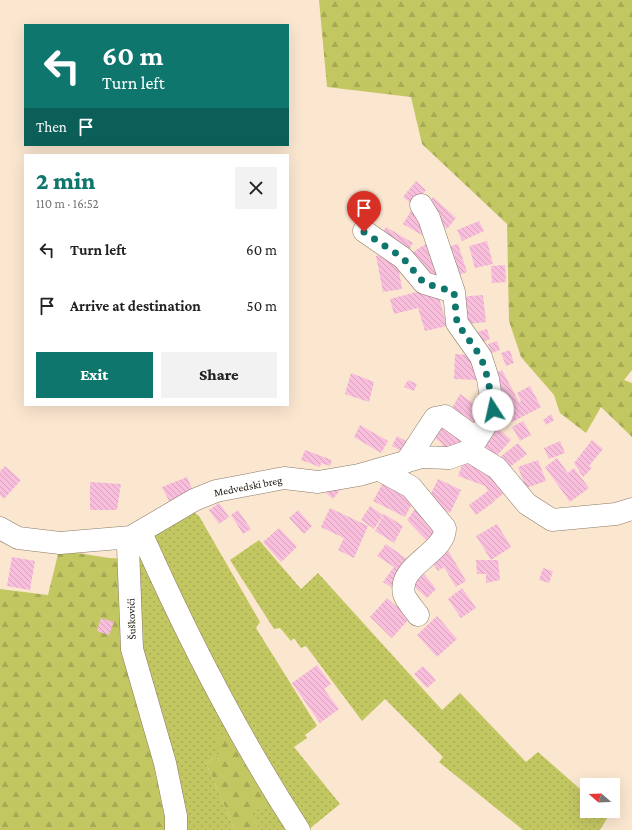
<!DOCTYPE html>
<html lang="en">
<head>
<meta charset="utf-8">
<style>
  :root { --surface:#fff; --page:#f2f2f2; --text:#222; --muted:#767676; --accent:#0f766e }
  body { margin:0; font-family:"Crimson Pro",serif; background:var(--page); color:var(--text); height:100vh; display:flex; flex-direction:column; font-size:15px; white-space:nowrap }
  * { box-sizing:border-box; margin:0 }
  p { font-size:13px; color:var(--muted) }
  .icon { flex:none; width:22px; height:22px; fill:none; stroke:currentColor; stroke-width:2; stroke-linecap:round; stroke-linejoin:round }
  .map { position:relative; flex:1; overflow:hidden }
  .panel { position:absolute; left:24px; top:154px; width:265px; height:252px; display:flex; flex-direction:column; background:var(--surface); border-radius:0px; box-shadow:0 4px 16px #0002 }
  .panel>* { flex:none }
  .banner { position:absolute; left:24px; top:24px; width:265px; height:122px; border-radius:0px; box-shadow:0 4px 16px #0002; background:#0f766e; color:#fff; overflow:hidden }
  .needle { width:26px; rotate:289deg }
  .buttons { position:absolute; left:580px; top:778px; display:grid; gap:8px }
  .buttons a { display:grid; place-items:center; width:40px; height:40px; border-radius:0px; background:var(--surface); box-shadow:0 4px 16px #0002; font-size:20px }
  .pin { position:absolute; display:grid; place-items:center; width:34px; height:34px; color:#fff; margin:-41px -17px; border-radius:50% 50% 50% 0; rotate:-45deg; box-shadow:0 0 4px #0007 }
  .pin .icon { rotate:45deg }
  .me { position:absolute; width:44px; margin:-22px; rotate:350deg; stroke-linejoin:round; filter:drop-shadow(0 0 3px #0008) }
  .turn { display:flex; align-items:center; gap:14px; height:84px; padding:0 12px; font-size:18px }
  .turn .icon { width:52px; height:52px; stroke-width:2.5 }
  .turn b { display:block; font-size:28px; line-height:34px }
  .then { display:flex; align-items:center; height:38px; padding:0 12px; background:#0003; gap:8px; font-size:15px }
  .round { display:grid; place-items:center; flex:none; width:42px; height:42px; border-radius:0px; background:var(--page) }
  .summary { display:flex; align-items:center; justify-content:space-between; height:68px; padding:0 12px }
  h1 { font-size:24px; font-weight:800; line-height:30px; color:var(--accent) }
  .primary-button { display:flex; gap:8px; margin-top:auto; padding:8px 12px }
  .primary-button a { flex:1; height:46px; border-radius:0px; background:var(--accent); color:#fff; font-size:16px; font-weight:800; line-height:46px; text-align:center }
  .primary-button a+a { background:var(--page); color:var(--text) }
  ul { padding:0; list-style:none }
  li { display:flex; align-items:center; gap:12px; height:56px; padding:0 12px }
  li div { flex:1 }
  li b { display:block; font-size:15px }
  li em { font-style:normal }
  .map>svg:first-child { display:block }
  .grass { fill:url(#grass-dots) }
  .forest { fill:url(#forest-firs) }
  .building { fill:url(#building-back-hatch) }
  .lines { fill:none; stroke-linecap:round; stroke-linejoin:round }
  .minor-casing { stroke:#8b7965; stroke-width:23 }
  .minor { stroke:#fff; stroke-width:22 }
  .route { stroke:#0f766e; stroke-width:7; stroke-dasharray:0 12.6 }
  .labels { text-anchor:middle; stroke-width:3; stroke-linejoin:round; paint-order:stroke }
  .street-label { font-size:11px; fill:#1f1810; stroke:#fff }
</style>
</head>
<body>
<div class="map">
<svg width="632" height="830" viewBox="0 0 632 830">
  <defs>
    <pattern id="grass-dots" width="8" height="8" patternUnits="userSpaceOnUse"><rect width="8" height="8" fill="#c3c762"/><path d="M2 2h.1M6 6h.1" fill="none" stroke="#a7aa54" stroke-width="1.8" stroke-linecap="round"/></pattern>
    <pattern id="forest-firs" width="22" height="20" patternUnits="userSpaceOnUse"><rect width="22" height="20" fill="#c3c762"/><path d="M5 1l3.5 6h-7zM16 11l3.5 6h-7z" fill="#a7aa54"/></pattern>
    <pattern id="building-back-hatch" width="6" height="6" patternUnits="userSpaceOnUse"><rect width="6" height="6" fill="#f8bedb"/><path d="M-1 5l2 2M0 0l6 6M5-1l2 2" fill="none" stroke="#d4a3bb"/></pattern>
  </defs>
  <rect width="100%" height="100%" fill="#fbe6d0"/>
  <!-- grass -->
  <path class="grass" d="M191,510l8,6 61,106 -4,6 61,98 -12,9 2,3 -13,9 46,57 -32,26 -32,-42 -128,-259z
    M259,540l42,49 17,-16 124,137 18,-17 66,69 12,-10 49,43v16h18l4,4 -9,15h-77l-84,-68 4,-5 -58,-58 -23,22 -56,-75 -5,2 -7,-10 -3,3 -11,-13 -6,1 -44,-69z
    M135,544l99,185 -13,24 -15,10 29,67h-54l-40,-165z
    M276,800l18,30h-34l-10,-17z"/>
  <!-- forest -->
  <path class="forest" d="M319,0h313v370l-8,10 8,3v54l-31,-30 -15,26 -26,-20 -6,-18 -33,-38 -12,-36 -2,-97 -85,-80 -11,-47 -84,-10z
    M59,550l50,8 22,1 6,82 44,189h-181v-241l48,6z
    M234,729l42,71 -25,13 9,17h-25l-29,-67 15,-10 -7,-15z"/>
  <!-- building -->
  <path class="building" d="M416,181l10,9 -13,15 -10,-8z
    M433,197l23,21 -9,11 -24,-20z
    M411,211l19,11 -8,13 -19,-11z
    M479,221l5,10 -22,10 -5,-11z
    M386,227l27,16 -7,12 -27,-16z
    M487,241l6,23 -18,4 -6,-22z
    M429,242l18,29 -16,10 -18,-29z
    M458,244l9,28 -14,5 -9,-29z
    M396,253l6,36 -19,3 -7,-36z
    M505,265l1,17 -14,1 -1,-17z
    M436,287l11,39 -22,5 -7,-23 -24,6 -4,-15z
    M483,295l3,27 -18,2 -1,-11h-8l-1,-16z
    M487,329l3,10 -12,5 -4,-11z
    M497,341l3,9 -9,3 -3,-9z
    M510,350l4,13 -8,3 -5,-13z
    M455,354l24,2 -2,24 -23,-1z
    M502,370l17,32 2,-1 -4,-8 13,-7 11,21 -29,15 -6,-12 -6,3 -11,-36z
    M351,373l23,9 -5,20 -24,-8z
    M408,380l9,4 -3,7 -10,-4z
    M460,394l26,18 -9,20 -29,-17z
    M551,414l3,6 -8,5 -3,-5z
    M437,420l31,19 -9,13 -19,-3 3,-5 -15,-11z
    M523,421l8,14 -11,6 -8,-14z
    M493,424l18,16 -19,21 -18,-16z
    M360,425l28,16 -7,12 -27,-16z
    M397,436l9,5 -5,10 -9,-5z
    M592,440l11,9 -14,17 3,2 -9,9 -9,-14z
    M560,441l5,12 -16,6 -5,-11z
    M518,443l9,11 -24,18 -8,-11z
    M305,450l27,10 -2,6 -9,-3 -1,4 -19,-7z
    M557,458l11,15 6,-5 15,20 -19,14 -25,-35z
    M464,460l28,10 16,20 -13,10 -5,-6 5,7 -19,14 -7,-10 19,-14 -3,-5 -27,-10z
    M538,460l8,21 -20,7 -8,-21z
    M5,466l16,14 -17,19 -4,-4v-24z
    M187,477l6,14 -24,10 -7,-14z
    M385,479l31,17 -11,21 -32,-16z
    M438,479l23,11 -11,23 -23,-11z
    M90,482l31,2 -4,26h-27z
    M334,485l6,5 -7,9 -7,-6z
    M219,503l10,14 -10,7 -10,-14z
    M418,505l22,29 -10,10 -23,-24z
    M370,506l13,9 -9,14 -13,-9z
    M330,508l38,18 -14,32 -16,-8 6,-12 -23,-11z
    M238,510l13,19 -8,5 -12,-19z
    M298,510l14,16 -8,8 -15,-16z
    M384,514l19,12 -9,17 -19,-12z
    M497,524l14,23 -20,13 -15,-24z
    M279,528l18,19 -16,15 -18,-20z
    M386,544l25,18 -18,26 -10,-6 11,-15 -17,-11z
    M445,545l21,36 -10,6 -12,-20 -6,4 -10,-14z
    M12,557l23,4 -5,29 -23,-4z
    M476,560h22l2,20 -14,3v-9h-9z
    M543,568l10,3 -4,12 -10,-3z
    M420,569l16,20 -9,9 -19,-17z
    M462,588l14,20 -15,10 -13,-19z
    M387,598l23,20 -18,20 -22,-21z
    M437,616l20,23 -20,18 -20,-22z
    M101,618l13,4 -5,13 -12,-4z
    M317,665l14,19 -7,5 15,20 -19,14 -28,-40z
    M423,666l13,14 -9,8 -13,-14z"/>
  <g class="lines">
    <defs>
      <path id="minor" d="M421,205l8,13 25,74 3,31 24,34 7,22 5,31 -9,18 -15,23
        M364,231l39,27 21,25 30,9
        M406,462l29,-44 10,-2 32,23
        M380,470l31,17 34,41c1,25 -48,37 -41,66 2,7 10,15 14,21
        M0,528l18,10 42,5 71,-6 -3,10 4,102 33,114 11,53v14
        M131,537l63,-37 22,-9 68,-13 34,4 41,-7 63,-18 27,1 20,-7 28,17 30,36 25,16 64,-6 16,-5
        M131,537h12c45,101 96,201 156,293"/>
    </defs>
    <!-- minor casing -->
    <use href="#minor" class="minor-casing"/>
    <!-- minor -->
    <use href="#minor" class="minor"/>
  </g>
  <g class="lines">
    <!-- route -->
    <path class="route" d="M364,232l39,26 21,25 30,9 3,31 24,34 7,22 5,31"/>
  </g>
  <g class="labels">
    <!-- street labels -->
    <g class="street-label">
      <text transform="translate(248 486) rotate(-11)" y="4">Medvedski breg</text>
      <text transform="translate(131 619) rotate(-92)" y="4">Šuškovići</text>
    </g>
  </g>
</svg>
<div class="buttons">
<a><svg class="needle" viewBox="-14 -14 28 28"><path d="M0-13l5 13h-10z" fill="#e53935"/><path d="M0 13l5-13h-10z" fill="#767676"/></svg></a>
</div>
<div class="pin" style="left:364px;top:232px;background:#d93025"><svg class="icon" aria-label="arrive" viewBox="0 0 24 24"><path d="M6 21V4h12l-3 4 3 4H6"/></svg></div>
<svg class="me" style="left:493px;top:410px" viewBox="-20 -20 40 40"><circle r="19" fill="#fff"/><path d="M0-13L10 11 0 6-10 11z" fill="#0f766e"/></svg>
<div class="banner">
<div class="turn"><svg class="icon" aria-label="left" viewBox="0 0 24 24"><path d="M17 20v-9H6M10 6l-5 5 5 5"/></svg><div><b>60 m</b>Turn left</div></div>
<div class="then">Then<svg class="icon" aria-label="arrive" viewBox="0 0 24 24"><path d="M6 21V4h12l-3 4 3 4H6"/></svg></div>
</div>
<section class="panel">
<div class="summary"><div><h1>2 min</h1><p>110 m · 16:52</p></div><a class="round"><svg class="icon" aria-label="close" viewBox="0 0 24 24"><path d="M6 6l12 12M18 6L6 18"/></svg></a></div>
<ul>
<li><svg class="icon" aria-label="left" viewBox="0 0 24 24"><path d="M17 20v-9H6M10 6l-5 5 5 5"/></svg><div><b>Turn left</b></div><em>60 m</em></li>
<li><svg class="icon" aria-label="arrive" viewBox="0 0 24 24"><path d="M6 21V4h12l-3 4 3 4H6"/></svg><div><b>Arrive at destination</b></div><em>50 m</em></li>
</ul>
<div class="primary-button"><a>Exit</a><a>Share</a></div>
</section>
</div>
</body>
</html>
